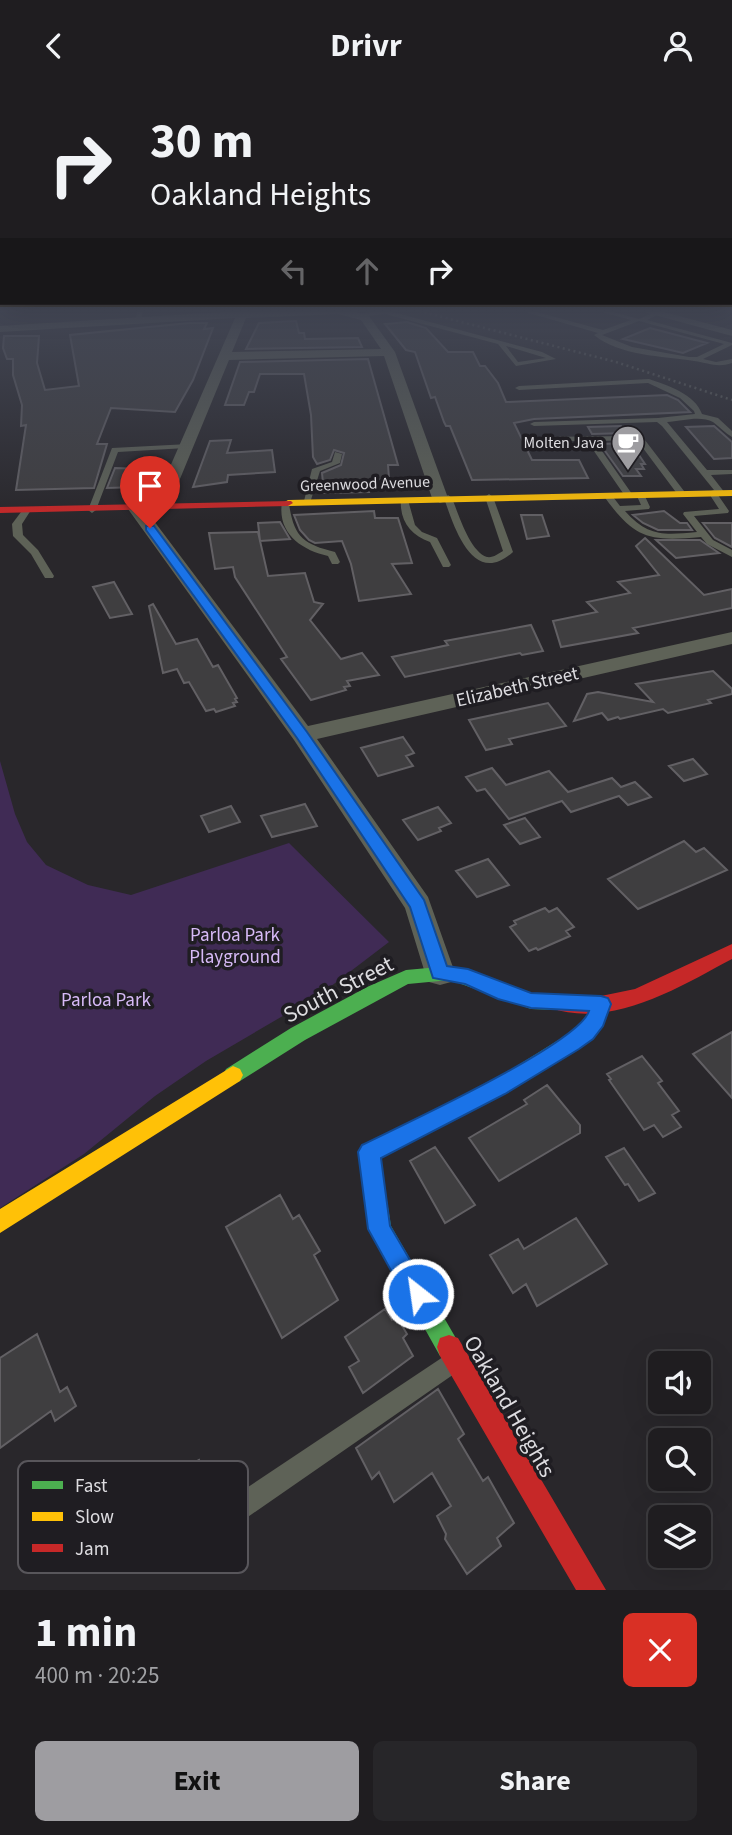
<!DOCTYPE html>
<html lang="en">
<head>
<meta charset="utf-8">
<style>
  :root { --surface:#1f1d20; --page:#272629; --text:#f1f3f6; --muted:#a1a2a5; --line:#3c3b3e; --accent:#9e9da1 }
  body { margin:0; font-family:"Source Sans 3",sans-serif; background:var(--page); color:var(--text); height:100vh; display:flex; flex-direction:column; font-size:26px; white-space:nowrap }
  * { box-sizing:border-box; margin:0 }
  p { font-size:23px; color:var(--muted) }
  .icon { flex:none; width:38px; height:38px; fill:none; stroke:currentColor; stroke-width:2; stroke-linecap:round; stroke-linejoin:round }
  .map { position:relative; height:1499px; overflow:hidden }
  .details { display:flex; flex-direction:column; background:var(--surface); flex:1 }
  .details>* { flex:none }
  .top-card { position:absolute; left:0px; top:0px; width:733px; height:214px; box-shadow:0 7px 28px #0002,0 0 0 2px var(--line); background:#1f1d20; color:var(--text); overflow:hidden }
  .fabs { position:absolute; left:648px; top:1260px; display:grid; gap:14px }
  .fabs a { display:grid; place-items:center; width:63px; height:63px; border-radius:10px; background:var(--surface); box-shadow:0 7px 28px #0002,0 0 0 2px var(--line); font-size:35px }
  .pin { position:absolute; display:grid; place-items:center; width:60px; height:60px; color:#fff; margin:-72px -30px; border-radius:50% 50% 50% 0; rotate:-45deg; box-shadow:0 0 7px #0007 }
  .pin .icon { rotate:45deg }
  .me { position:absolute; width:77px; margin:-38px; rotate:330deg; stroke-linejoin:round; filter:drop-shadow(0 0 5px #0008) }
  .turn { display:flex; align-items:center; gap:24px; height:147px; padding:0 35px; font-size:32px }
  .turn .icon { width:91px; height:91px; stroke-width:2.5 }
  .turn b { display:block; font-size:49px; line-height:60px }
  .lanes { display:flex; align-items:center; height:66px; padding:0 35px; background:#0003; justify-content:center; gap:35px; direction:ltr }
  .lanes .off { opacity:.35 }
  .round { display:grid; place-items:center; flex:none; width:74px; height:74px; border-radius:10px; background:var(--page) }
  .head { display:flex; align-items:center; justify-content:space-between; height:119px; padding:0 35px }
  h1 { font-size:42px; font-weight:700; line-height:52px }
  .cta { display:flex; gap:14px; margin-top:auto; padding:14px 35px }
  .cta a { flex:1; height:80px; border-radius:10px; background:var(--accent); color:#111; font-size:28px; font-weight:700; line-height:80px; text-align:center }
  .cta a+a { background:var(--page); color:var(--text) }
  header { display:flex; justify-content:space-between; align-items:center; height:91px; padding:0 35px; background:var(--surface); font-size:32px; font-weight:700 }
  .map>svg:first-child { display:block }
  .green { fill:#402b55 }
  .building { fill:#3f3e40; stroke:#626064; stroke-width:2 }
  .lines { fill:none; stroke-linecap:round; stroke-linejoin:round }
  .lane { fill:#5e6257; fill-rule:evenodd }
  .street { fill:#5e6257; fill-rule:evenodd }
  .fast { fill:#4caf50; fill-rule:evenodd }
  .slow { fill:#ffc107; fill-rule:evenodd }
  .jam { fill:#c62828; fill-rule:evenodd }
  .rail { stroke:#5c5e5b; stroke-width:2.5; stroke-dasharray:2 3.5; stroke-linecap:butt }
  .route { fill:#1a73e8; stroke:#114b97; stroke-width:2 }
  .labels { text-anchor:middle; stroke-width:7; stroke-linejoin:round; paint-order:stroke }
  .far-poi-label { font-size:16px; fill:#dddce0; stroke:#1f1d22; text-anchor:end }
  .far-street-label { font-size:16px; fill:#dddce0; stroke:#1f1d22 }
  .street-label { font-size:19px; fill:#dddce0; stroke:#1f1d22 }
  .park-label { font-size:19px; fill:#d7baf7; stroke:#1f1d22 }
  .near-street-label { font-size:23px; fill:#dddce0; stroke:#1f1d22 }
  .key { fill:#1f1d22; stroke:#58565b; stroke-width:2 }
  .key-label { font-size:19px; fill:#dddce0 }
</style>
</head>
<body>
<header><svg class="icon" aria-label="back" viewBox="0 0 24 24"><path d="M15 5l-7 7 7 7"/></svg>Drivr<svg class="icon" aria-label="person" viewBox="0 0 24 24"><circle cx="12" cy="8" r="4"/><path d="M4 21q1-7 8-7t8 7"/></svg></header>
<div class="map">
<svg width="732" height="1499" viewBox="0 0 732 1499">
  <rect width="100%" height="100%" fill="#29272b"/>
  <!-- green -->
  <path class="green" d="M0,670l15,53 12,28 19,23 42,20 43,10 158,-52 100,99 -67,51 -116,68 -51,35 -71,58 -84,54z"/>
  <!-- building -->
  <path class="building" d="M296,230l3,12h5l1,6 53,-1 4,9 -116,2 13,-26z
    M407,231l19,6 22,24h25l7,14h5l13,17 8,19 161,-7 11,5 12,12 -156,7 -20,4 18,37h47l9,18 -116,2 -22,-54h-4l-2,-4 -9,-25 -4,1 -16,-46 -9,-2 -21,-26z
    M189,232h18l-3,6 9,-1 -20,52 -18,32 -64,-4 -14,36h10l-13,44 -78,2 10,-65 -5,1 1,-21 -9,-30v-16h-6l-4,-11 1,-12h35l-2,27 8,27 34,-4 -9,-51z
    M650,237l57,15 -24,10 -60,-14z
    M368,268l30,106h-10l1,13 -22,3 2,11 -45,1 -2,-20 19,-8 3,-12 -10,-3 -4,10 -13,4 -4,-7 -2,-42 -7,-41h-44l-6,18h-5l-5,13h-19l15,-43z
    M621,335l5,7 -34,1 -4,-7z
    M714,335l18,16v16l-18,1 -28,-32z
    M231,349l-4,13 45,-3 3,22 -47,3 -1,7 -34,5 17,-46z
    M631,352l14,21h-4l3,5h-8l5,7h-18l-23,-32z
    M115,377l28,1 -5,18 -31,1z
    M374,420l1,7h23l14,45 -20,1 19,30 -52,7 -8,-37 -9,-23 -27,2 -6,-3 -9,-10 -6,-15z
    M664,420l16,12h7l5,7h-34l-15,-7 -10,-8z
    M521,424h21l7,21 -22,3z
    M280,431l10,17 -30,2 -2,-18z
    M703,432h29v24l-17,-9z
    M258,441l10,44 37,-3 9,29 9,2 -13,16 31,39 21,-6 17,22 -32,6 3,5 -6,1 2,3 -35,10 -30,-41 6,-2 -52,-80 -2,-10 -18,2 -6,-36z
    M645,447l59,57 28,-6v19l-99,20 5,5 -77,14 -8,-26 44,-9 -10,-10 43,-9 -12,-11 41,-7 -23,-29z
    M656,449h44l19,13 -43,5z
    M114,491l18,32 -22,4 -17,-31z
    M153,513l23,40 21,-5 16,28 5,-2 19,33 -2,1 2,3 -4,1 2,3 -19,6 -2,-3 -8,2 -17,-29 -5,1 -7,-14 -14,4 -14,-67z
    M531,534l12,26 -21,4 -2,-2 -115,24 -13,-20 56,-12 -3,-4z
    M713,580l19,18v5l-24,6 3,3 -43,10 -5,-4 -43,10 -2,-2 -10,3 -6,-7 -28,8 13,-27 11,-2 55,10 -17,-18z
    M548,612l18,23 -57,13 3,5 -26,6 -17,-30z
    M403,646l11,16 -8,3 7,10 -35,10 -17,-28z
    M693,668l14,15 -23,7 -15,-15z
    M492,677l14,17 43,-14 19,21 44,-14 9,9 14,-5 16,15 -23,8 -9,-9 -48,16 -9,-11 -53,18 -24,-30 -8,2 -11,-14z
    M305,713l12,22 -45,11 -11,-21z
    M231,715l9,16 -31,10 -8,-16z
    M438,716l13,16 -12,5 2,3 -23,9 -15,-20z
    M525,727l15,19 -20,7 -16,-19z
    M684,750l12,11 8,-4 23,22 -89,39 -30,-30z
    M488,768l21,26 -32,12 -21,-26z
    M545,817l4,4 8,-4 17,19 -8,4 4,5 -32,14 -2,-2 -7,3 -19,-24 6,-3 -2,-3z
    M732,941v66l-39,-44z
    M642,965l20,25 -4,2 21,28 -7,4 9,12 -18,10 -9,-12 -10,5 -35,-50 2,-1 -4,-5z
    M547,994l33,40v8l-81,48 -30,-43 58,-34 -3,-4z
    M435,1056l40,58 -30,18 -35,-62z
    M624,1057l31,45 -16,8 -11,-17 -3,1 -19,-28z
    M280,1104l13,24 6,-4 21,36 -6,4 24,45 -56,38 -56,-111z
    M576,1127l31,46 -70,42 -11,-22 -13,9 -23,-38 28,-16 6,10z
    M385,1218l7,11 5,-3 10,17 -4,4 10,18 -50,37 -14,-26 10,-6 -14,-24z
    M37,1243l23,58 7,-5 9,19 -21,15 -4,-10 -51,37v-90z
    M438,1298l26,45 -6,5 25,42 5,-4 26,46 -17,15 4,8 -34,28 -22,-35 1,-5 -9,-18 14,-10 -19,-33 -38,29 -15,-30 -7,7 -16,-31z
    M199,1369l5,20 9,-5 5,17 -9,4 5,19 -71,37 -6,-29 -22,12 -6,-27z"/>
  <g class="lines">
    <!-- lane -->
    <path class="lane" d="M137,220h6l-2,9 -5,-1z
      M375,220h14l153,41 14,7 -40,7 -18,-22 -113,-30 -28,3 -3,-2zM506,255l40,12 -28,4z
      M522,220h11l70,19 28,-10 -33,-9h11l30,8 16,-7 2,3 -10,5 85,23v2l-29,14 13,3 16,-3v4c-15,5 -23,0 -38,-2 -32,-5 -74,-5 -100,-26l4,-2zM639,230l85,23 -27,13h-8l-57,-10 -30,-12z
      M649,288c18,6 46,15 53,35l16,4 14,13v6c-7,-4 -12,-10 -19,-15 -12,-7 -32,-1 -46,0l40,48h25v4l-21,1 14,18 -7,2 11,16 -1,2 -34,3 19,24 19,10v7l-25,-13 -6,-7c-54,5 -67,1 -98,-42l7,-2 10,13 21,-1 -5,-11 7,-2 7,15 -1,2 -24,2c23,26 39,24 72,21l-14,-18 1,-2 35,-3 -11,-17 6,-2 -52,-64 -5,-4 -123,4 -4,-2 4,-2 124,-4 37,-4 -1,-3 -14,-13 -32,-15 -129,7 -4,-2 4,-2z
      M632,340h6l46,60v4h-6l-41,-55 -42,1 37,53 -4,3 -3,-1 -38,-55h-50l-4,-2 4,-2 96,-1z
      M189,353l1,2 -4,2 -68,4 -22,58 -4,3 -4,-3 24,-62z
      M335,361l7,2 -2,9 -20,8 -10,32 -7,2 9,-36 20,-7z
      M489,403l4,3 20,55c-40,36 -59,-25 -69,-54l4,-3 4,3c6,15 18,54 35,59 6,1 11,-3 16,-6l-18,-54z
      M401,407l7,2 7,25 7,7 15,6 14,27 -2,2h-6l-13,-25c-20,-7 -31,-22 -29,-44z
      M282,411l7,2c5,33 14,40 46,48l5,10 -2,2h-6l-4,-8c-27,-6 -51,-23 -46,-54z
      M27,416l4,3 -9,14 1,11 15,15 16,26 -1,2h-8l-14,-24 -18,-18 -1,-12 12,-16z
      M449,1262l8,3 3,8 -3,8 -215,149 -9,3 -9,-3 -3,-9 3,-9z"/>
    <!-- street -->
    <path class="street" d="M239,220h114l16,5 26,36 53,146 -2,3 -6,2 -8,-5 -48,-142 -155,4 -61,148 -8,5 -8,-5 83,-190 -235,14v-6zM338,223l23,6 20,29 -149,3 14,-34z
      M640,220h20l72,19v6z
      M136,413l6,1 166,221 424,-94v12l-415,95 111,158 27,76 -4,9 -11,3 -11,-3 -4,-9 -20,-65 -111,-168 -166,-231z"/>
    <!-- fast -->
    <path class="fast" d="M450,875l81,27 33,3 2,6 -2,6 -7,2 -26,-1 -81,-29 -42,4 -103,56 -65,41 -7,3 -7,-3 -3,-6 3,-6 65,-41 76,-41 39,-17z
      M601,905l7,2 2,6 -7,22 -10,13 -88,55 -125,63 11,69 70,121 -3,9 -9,3 -9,-3 -71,-127 -11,-77 4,-7 129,-63 74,-46 14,-9 9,-11 6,-18z"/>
    <!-- slow -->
    <path class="slow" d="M732,399v6l-444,10 -5,-3 5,-3z
      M233,975l7,3 3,6 -3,6 -240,152v-24z"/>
    <!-- jam -->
    <path class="jam" d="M291,410l2,2 -5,3 -288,7v-6z
      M732,853v15c-53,28 -119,70 -182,49l-2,-6 2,-6 7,-2 44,2 34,-7z
      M449,1244l9,3 148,252h-30l-136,-234 -3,-9 3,-9z"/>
    <!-- rail -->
    <path class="rail" d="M419,220l197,51 116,38"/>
  </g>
  <!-- sky -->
  <linearGradient id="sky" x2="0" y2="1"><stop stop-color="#171518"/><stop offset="0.51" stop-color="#434755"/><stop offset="1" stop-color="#434755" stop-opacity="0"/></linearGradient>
  <rect width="732" height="430" fill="url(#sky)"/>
  <!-- route -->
  <path class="route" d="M146,435h8l153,206 117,168 23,66 21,3 63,24 70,3 7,2 3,6 -8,22 -10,13 -14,10 -74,45 -124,64 9,68 40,68 -4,9 -8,3 -9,-3 -41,-74 -10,-77 4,-7c38,-19 217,-101 227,-134l-58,-3 -33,-9 -33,-15 -32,-6 -23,-71 -113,-169 -151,-208z"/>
  <!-- icons -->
  <defs>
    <symbol id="cafe-pin" viewBox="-11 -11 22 30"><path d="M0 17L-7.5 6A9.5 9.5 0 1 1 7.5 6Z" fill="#9e9da1" stroke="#1f1d22"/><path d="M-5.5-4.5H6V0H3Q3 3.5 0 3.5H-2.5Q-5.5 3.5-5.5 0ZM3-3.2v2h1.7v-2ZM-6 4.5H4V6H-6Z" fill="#fff"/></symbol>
  </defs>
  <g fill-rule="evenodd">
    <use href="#cafe-pin" x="609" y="332" width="38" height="52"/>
  </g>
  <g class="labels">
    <!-- far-poi labels -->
    <g class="far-poi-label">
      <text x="604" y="357">Molten Java</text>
    </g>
    <!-- far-street labels -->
    <g class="far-street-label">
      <text transform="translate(365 392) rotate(-2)" y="6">Greenwood Avenue</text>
    </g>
    <!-- street labels -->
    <g class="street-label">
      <text transform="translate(517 595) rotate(-13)" y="7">Elizabeth Street</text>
    </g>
    <!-- park labels -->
    <g class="park-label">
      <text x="235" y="850">Parloa Park<tspan x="235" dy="22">Playground</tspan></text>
      <text x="106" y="915">Parloa Park</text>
    </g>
    <!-- near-street labels -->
    <g class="near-street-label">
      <text transform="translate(338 898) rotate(-27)" y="8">South Street</text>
      <text transform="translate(510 1315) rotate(60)" y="8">Oakland Heights</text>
    </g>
  </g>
  <!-- legend -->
  <rect x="18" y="1370" width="230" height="112" rx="10" class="key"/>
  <rect x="32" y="1390" width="31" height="8" fill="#4caf50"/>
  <rect x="32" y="1421" width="31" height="9" fill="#ffc107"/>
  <rect x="32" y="1453" width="31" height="8" fill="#c62828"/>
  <g class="key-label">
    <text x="75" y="1401">Fast</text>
    <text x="75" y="1432">Slow</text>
    <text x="75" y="1464">Jam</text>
  </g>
</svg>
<div class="fabs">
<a><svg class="icon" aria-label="sound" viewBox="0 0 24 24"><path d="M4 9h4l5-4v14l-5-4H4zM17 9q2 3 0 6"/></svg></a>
<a><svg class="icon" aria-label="search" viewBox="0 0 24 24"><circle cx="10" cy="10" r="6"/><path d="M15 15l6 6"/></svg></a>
<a><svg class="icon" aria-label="layers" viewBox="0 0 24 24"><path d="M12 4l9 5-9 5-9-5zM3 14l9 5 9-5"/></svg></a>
</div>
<div class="pin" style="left:150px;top:437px;background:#d93025"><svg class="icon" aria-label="arrive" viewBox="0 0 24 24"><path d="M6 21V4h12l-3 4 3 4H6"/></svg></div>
<svg class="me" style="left:418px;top:1203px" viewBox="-20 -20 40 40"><circle r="17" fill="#1a73e8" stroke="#fff" stroke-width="3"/><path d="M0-11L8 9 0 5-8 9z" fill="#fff"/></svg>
<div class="top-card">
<div class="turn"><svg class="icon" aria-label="right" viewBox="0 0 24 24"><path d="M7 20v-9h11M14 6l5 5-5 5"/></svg><div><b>30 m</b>Oakland Heights</div></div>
<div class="lanes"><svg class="icon off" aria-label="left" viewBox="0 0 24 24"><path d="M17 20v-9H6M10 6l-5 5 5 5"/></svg><svg class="icon off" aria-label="ahead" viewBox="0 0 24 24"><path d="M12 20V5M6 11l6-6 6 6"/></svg><svg class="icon" aria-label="right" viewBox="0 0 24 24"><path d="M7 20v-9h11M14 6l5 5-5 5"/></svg></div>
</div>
</div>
<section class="details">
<div class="head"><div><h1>1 min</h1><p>400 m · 20:25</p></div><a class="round" style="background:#d93025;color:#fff"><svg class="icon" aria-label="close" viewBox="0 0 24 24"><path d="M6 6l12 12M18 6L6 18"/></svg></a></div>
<div class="cta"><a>Exit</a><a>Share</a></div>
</section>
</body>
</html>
